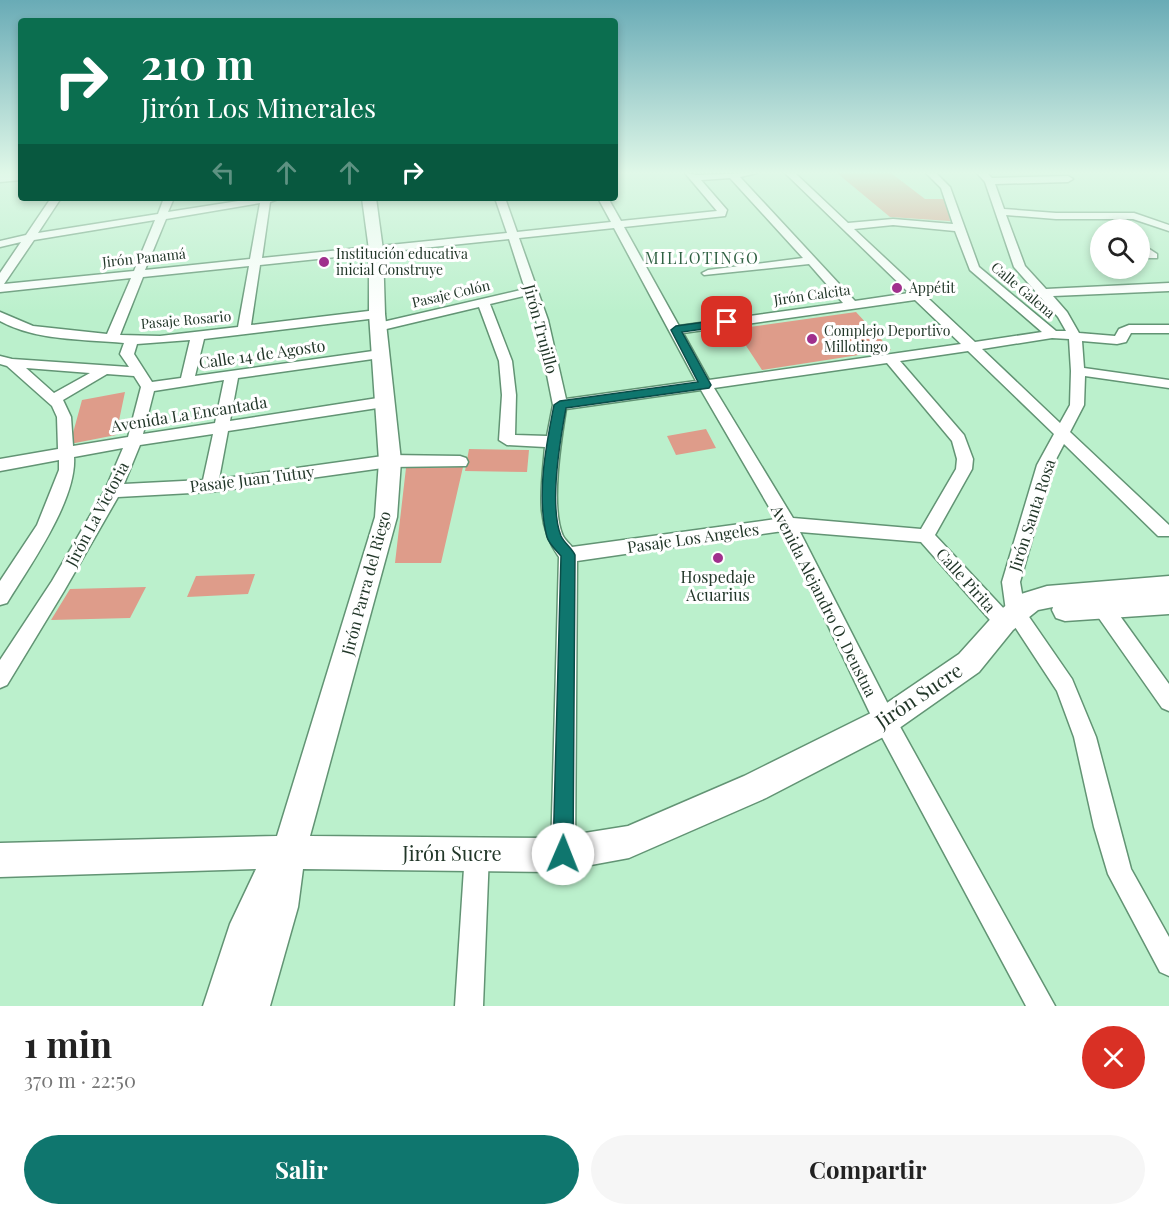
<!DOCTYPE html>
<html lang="es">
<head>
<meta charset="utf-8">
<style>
  :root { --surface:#fff; --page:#f6f6f6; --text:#222; --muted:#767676; --accent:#0f766e }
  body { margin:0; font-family:"Playfair Display",serif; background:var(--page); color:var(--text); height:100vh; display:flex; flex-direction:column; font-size:22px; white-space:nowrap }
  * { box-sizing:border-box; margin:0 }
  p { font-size:20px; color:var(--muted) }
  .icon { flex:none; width:33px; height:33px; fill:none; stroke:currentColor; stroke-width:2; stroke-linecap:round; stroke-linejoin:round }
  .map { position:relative; height:1006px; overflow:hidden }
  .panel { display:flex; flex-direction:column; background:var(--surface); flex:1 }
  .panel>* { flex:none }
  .banner { position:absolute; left:18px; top:18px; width:600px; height:183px; border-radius:6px; box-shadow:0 3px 9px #0003; background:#0b6e4f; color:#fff; overflow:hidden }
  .buttons { position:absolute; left:1090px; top:219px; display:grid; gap:12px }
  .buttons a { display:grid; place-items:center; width:60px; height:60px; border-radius:50%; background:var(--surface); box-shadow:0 3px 9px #0003; font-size:30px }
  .pin { position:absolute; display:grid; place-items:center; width:51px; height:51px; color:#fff; margin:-26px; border-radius:12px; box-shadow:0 3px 9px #0006 }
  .me { position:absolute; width:66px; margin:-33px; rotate:1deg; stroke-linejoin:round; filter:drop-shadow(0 0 4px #0008) }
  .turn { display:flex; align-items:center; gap:21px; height:126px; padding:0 24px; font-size:27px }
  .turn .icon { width:78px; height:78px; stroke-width:2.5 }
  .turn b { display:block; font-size:42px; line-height:51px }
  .lanes { display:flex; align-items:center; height:57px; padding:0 24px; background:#0003; justify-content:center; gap:30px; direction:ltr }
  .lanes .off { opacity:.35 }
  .round { display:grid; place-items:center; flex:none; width:63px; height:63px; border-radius:32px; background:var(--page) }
  .head { display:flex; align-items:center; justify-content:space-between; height:102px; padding:0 24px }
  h1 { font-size:36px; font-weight:700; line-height:45px }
  .action { display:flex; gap:12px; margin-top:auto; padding:12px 24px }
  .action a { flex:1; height:69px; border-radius:36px; background:var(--accent); color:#fff; font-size:24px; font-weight:700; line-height:69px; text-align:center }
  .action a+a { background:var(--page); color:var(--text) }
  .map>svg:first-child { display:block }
  .green { fill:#de9c8a }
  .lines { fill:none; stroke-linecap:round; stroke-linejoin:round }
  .street-casing { stroke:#629474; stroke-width:3 }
  .secondary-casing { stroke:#629474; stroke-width:3 }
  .highway-casing { stroke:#629474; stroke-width:3 }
  .street { fill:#fff; fill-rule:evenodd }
  .secondary { fill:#fff; fill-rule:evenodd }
  .highway { fill:#fff; fill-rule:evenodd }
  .route { fill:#0f766e; stroke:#0a4d48; stroke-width:1.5 }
  .poi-dot { fill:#a0308d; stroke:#fff; stroke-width:2 }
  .labels { text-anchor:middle; stroke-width:6; stroke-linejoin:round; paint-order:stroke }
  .far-poi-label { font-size:14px; fill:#223729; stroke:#fff; text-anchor:start }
  .far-street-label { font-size:14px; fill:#223729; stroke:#fff }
  .far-quarter-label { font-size:16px; letter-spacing:1.5px; fill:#306143; stroke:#fff }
  .street-label { font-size:16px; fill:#223729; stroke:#fff }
  .poi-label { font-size:16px; fill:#223729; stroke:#fff }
  .near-street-label { font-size:20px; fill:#223729; stroke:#fff }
</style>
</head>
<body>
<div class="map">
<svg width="1169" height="1006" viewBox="0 0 1169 1006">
  <rect width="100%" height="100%" fill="#bbf0cc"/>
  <!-- green -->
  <path class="green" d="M837,173h54l34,26h22l3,22 -60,-4z
    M856,312l35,38 -129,20 -27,-41z
    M125,392l-9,43 -46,9 12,-44z
    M706,429l10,19 -40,7 -9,-19z
    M469,449l60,1 -2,22 -62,-1z
    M463,467l-22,96h-46l11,-95z
    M255,574l-7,20 -61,3 9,-21z
    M146,587l-16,31 -79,2 19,-31z"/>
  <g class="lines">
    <defs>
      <path id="street" d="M685,173l12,2 60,-2 -17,4 115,124 54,-8 -124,-120h10l53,50 45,-4 60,5 -12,-36 -15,-15h10l14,14 29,80 77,64h10l-8,-14 -44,-50 -29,-85 -8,-9h10l5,5 76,-2 5,3 -5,3 -73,2 9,25 52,4h78l35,12v6l-36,-12h-77l-50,-4 19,51 21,23 123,-6v8l-116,5 14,16 12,21 36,3 4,-7 10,-4h40v8h-38l-5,9 -9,2 -35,-3 2,27 85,12v8l-84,-12 -1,29 -14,27 99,93v11h-11l-94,-92 -11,21 -33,117 5,29 47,68 24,58 35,132 38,68v39l-9,-4 -52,-98 -14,-47 -20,-90 -17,-46 -44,-67 -2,4 -7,2 -7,-2 -76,-86 -121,-10 93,182 162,292h-29l-149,-278 -94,-197 -206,30 -2,293 -3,9 -9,3 -9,-3 -3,-9 8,-297c-25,-34 -17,-71 -14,-110l-38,-2 -8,-5 3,-45 -3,-34 -20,-54 -101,24 -6,-4 2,-3 151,-35 -16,-50 -249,26 -9,60 126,-15 6,4 -6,4 -173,21 -9,37 185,-26 7,4 -7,4 -142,20 -8,43 154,-24 7,5 -7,5 -156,24 -9,48 171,-24 70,1 6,2 2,4 -2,4 -76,1 -180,25 -92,5 -54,94 -57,94 -7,3v-28l52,-79 53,-91 18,-42 -49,9c3,43 -45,110 -67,146l-7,2v-24l37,-56 22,-55v-10l-59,11v-12l58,-10 -1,-32 -5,-11 -45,-40 -7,-2v-8l12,3 117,8 -9,-13 4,-11c-40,-4 -88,-2 -124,-22v-9l33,14 74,8 24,-56 -131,14v-19l21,-31 -21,5v-6l26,-6 25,-37h10l-23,35 120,-19 6,-16h10l-6,14 90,-14h23l-11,4 -8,56 245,-25 -12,-35h10l12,34 94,-10 -13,-24h10l13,23 96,-10zM730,178l73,80 -95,12 -6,3 2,2 105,-11 34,39 -164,23 -55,-99 101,-11 2,-6 -26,-30zM260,203l-10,56 -105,11 21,-51zM155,220l-21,51 -130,13 30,-44zM893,225l62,6 15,39 72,62 -67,10 -121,-113zM614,228l82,153 -130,18 -18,-79 -29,-82zM249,266l-11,61 -78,9 -40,-1 23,-58zM528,295l8,25 17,85 -6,31 -32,-1 1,-40 -4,-34 -22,-57zM915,300l46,44 -252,36 -26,-47zM1052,338l17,1 2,32 -1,34 -10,18 -78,-74zM190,340l-9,38 -29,4 -18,-28 3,-10zM968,351l86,83 -17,31 -35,117 4,29 -71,-76 37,-66 1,-10 -9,-24 -64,-74zM887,363l65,78 5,18 -1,10 -35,60 -128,-11 -79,-130zM26,368l64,5 -36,20zM107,374l27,2 7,11 -13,50 -55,9 -2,-29 -8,-17zM224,380l-9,43 -72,11 11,-43zM701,390l75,129 -204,28c-2,-3 -7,-7 -9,-11 -13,-29 -2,-96 3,-127zM213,434l-10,46 -79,4 16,-39z
        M1140,243l17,11v4h-8l-9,-7z
        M1103,600l7,2 59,82v27l-7,-3 -66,-94 -2,-6 2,-6z
        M477,841l9,3 3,9 -6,153h-28l10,-153 3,-9z"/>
      <path id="secondary" d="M362,198h14l7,52 2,64 16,147 -4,56 -87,319 243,2 75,-12 116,-50 131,-65 84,-57 36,-40 26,-20 26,-8 122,-10v38l-104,7 -9,-3 -4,-8 1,-3 -15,3 -25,20 -34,42 -84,59 -129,67 -137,60 -76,14 -250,-3 -5,38 -28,99h-67l27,-82 26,-55 -256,8v-34l277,-7 98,-319 4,-56 -10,-147v-64z"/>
      <path id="highway" d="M0,173h21v7l-21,2z"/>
    </defs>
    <!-- street casing -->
    <use href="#street" class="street-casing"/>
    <!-- secondary casing -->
    <use href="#secondary" class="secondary-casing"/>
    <!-- highway casing -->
    <use href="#highway" class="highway-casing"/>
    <!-- street -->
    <use href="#street" class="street"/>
    <!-- secondary -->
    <use href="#secondary" class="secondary"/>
    <!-- highway -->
    <use href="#highway" class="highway"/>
  </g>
  <!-- sky -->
  <linearGradient id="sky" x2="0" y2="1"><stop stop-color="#69abb6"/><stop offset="0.55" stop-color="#e0f8e8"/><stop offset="1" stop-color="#e0f8e8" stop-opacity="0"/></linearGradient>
  <rect width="1169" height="314" fill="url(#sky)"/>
  <!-- route -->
  <path class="route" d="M727,319l4,1v5l-49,7 29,53 -2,3 -143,20c-6,32 -17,98 -5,128 3,7 11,12 14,19l-2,299 -3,7 -7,3 -7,-3 -3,-7 8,-298c-5,-6 -12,-12 -14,-19 -11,-41 -1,-91 7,-132l6,-4 138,-19 -27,-52 5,-4z"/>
  <!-- markers -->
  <g class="poi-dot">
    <circle cx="324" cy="262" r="6"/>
    <circle cx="897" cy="288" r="6"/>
    <circle cx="812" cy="339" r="6"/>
    <circle cx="718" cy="558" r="6"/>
  </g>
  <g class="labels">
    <!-- far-poi labels -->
    <g class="far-poi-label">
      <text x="336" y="259">Institución educativa<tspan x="336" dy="16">inicial Construye</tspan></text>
      <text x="909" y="293">Appétit</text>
      <text x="824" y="336">Complejo Deportivo<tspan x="824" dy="16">Millotingo</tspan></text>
    </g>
    <!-- far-street labels -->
    <g class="far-street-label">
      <text transform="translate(144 258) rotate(-6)" y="5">Jirón Panamá</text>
      <text transform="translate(1023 290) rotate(40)" y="5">Calle Galena</text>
      <text transform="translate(451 294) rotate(-13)" y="5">Pasaje Colón</text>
      <text transform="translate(812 295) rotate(-8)" y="5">Jirón Calcita</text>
      <text transform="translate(186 320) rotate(-5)" y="5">Pasaje Rosario</text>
    </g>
    <!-- far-quarter labels -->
    <g class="far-quarter-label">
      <text x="702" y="264">MILLOTINGO</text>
    </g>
    <!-- street labels -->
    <g class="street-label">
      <text transform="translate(541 329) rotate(75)" y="6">Jirón Trujillo</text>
      <text transform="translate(262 354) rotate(-8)" y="6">Calle 14 de Agosto</text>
      <text transform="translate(189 414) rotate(-9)" y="6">Avenida La Encantada</text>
      <text transform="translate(252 479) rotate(-7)" y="6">Pasaje Juan Tutuy</text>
      <text transform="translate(97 514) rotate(-62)" y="6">Jirón La Victoria</text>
      <text transform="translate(1032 515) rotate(-72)" y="6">Jirón Santa Rosa</text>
      <text transform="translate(693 538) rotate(-8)" y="6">Pasaje Los Angeles</text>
      <text transform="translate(966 580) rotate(48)" y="6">Calle Pirita</text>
      <text transform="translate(366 583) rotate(-75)" y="6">Jirón Parra del Riego</text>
      <text transform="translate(824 601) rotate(63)" y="6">Avenida Alejandro O. Deustua</text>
    </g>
    <!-- poi labels -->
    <g class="poi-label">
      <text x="718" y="583">Hospedaje<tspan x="718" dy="18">Acuarius</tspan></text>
    </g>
    <!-- near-street labels -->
    <g class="near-street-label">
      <text transform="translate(919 696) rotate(-34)" y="7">Jirón Sucre</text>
      <text x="452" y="861">Jirón Sucre</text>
    </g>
  </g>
</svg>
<div class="buttons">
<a><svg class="icon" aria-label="search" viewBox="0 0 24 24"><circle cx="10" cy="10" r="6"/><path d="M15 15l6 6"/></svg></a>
</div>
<div class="pin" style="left:727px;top:322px;background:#d93025"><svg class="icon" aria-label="arrive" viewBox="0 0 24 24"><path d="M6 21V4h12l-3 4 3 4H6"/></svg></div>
<svg class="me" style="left:563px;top:854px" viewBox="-20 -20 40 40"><circle r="19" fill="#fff"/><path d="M0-13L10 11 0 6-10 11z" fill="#0f766e"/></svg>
<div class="banner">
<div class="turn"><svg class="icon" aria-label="right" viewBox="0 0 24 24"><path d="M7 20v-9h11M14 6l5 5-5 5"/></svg><div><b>210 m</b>Jirón Los Minerales</div></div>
<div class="lanes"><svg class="icon off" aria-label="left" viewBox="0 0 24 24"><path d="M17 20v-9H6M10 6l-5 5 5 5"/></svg><svg class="icon off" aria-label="ahead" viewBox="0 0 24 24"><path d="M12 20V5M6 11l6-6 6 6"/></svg><svg class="icon off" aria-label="ahead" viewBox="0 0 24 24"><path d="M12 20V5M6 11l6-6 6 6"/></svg><svg class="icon" aria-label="right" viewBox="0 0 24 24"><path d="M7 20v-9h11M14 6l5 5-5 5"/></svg></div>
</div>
</div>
<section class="panel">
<div class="head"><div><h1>1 min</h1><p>370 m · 22:50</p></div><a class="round" style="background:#d93025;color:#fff"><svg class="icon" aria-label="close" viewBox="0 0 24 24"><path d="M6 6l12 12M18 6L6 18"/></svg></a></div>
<div class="action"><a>Salir</a><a>Compartir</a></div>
</section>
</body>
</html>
